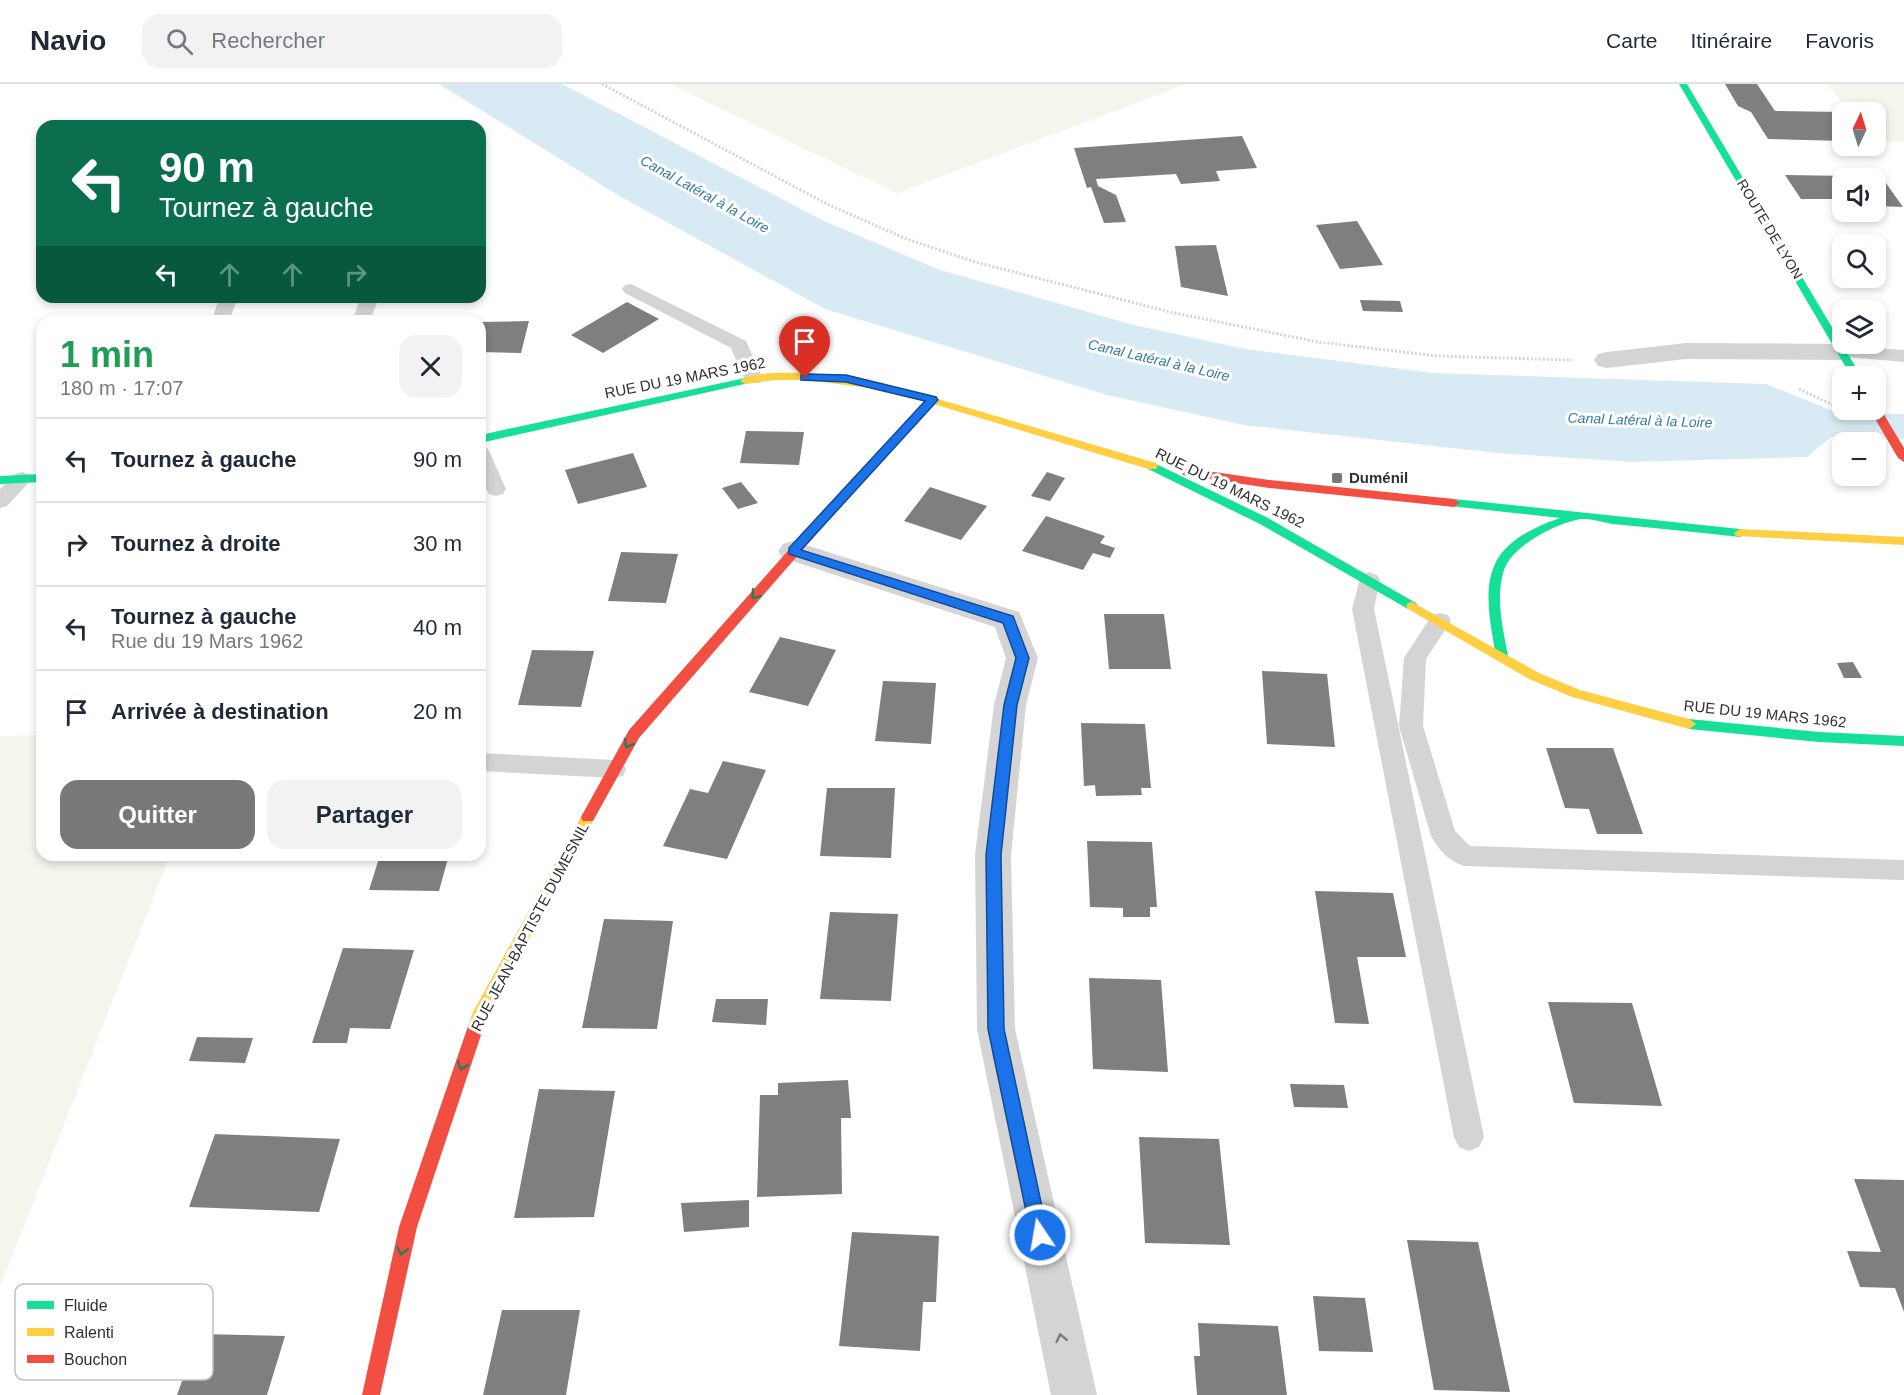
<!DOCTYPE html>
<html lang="fr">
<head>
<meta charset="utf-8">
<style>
  :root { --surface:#fff; --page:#f2f2f3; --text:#1f2937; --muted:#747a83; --line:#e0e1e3; --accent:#787878 }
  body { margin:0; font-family:Arial,sans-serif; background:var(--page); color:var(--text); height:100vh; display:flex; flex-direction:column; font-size:22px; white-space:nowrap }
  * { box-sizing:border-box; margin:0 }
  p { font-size:20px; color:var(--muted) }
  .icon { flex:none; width:33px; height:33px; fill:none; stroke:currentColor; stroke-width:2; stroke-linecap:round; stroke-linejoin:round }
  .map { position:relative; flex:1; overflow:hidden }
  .details { position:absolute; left:36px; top:231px; width:450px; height:546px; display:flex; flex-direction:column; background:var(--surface); border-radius:18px; box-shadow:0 3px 9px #0003 }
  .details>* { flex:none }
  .guide { position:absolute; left:36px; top:36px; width:450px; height:183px; border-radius:18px; box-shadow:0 3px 9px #0003; background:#0b6e4f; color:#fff; overflow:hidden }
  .needle { width:39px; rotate:4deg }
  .tools { position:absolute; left:1832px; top:18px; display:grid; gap:12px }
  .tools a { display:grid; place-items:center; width:54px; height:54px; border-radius:12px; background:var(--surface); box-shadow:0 3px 9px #0003; font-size:30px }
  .pin { position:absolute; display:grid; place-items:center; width:51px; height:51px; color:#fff; margin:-62px -26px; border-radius:50% 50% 50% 0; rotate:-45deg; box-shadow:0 0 6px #0007 }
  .pin .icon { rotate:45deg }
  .me { position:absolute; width:66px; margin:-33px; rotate:348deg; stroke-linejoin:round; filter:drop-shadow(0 0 4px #0008) }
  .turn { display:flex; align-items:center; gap:21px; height:126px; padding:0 24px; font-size:27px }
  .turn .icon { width:78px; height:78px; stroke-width:2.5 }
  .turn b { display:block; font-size:42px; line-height:51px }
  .lanes { display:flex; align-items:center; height:57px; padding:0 24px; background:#0003; justify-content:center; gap:30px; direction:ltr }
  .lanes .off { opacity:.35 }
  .round { display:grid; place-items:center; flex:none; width:63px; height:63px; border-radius:18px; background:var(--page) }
  .headline { display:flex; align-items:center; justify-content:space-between; height:102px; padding:0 24px }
  h1 { font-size:36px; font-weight:700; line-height:45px; color:#1e9e55 }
  .button { display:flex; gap:12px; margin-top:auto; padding:12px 24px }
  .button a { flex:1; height:69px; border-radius:18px; background:var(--accent); color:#fff; font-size:24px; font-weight:700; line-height:69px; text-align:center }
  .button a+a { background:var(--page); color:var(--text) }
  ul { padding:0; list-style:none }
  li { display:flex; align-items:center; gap:18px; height:84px; padding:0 24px; border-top:2px solid var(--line) }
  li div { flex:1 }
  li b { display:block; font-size:22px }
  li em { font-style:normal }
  header { display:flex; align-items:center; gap:36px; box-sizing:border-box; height:84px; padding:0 30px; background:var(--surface); border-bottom:2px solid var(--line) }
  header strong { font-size:28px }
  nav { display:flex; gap:33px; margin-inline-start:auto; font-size:21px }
  .search { width:420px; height:54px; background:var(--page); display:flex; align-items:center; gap:15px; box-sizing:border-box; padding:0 21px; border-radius:18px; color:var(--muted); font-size:22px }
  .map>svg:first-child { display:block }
  .green { fill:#f2f6ec }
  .water { fill:#d8ebf4 }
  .building { fill:#7f7f7f }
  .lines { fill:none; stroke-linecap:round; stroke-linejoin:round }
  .path { stroke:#d4d4d4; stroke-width:3; stroke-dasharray:2 2; stroke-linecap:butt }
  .lane { fill:#d4d4d4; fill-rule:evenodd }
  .street { fill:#d4d4d4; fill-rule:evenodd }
  .fast { fill:#16e098; fill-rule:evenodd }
  .slow { fill:#ffcf43; fill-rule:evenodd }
  .jam { fill:#f24e42; fill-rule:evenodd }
  .oneway { stroke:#247f5f }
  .oneway2 { stroke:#7a7a7a }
  .route { fill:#1a73e8; stroke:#114b97; stroke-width:1.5 }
  .poi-dot { fill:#787878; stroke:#fff; stroke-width:2 }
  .labels { text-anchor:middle; stroke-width:6; stroke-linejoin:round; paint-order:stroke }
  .far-water-label { font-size:14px; font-style:italic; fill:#367b99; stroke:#fff }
  .far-street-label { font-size:14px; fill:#303030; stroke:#fff }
  .street-label { font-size:15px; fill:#303030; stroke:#fff }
  .poi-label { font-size:15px; font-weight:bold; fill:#303030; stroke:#fff; text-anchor:start }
  .key { fill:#fff; stroke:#c1c1c1; stroke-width:1.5 }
  .key-label { font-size:16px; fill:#303030 }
</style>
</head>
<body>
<header>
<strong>Navio</strong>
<div class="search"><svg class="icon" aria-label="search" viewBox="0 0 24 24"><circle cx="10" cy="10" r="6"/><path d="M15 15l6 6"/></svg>Rechercher</div>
<nav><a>Carte</a><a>Itinéraire</a><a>Favoris</a></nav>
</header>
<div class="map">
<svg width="1904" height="1311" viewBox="0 0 1904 1311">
  <rect width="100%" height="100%" fill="#fff"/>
  <!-- green -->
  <path class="green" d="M670,0h516l-289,109z
    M1828,0h76v58l-29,-1v-29h-25z
    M42,651v120h128l-170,432v-551z"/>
  <!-- water -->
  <path class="water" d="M439,0h123l262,137 116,49 194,55 111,24 188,24 333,11 72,29 66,1v25l-73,-2 -24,20 -175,5 -135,-9 -253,-28 -137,-30 -282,-86 -204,-112z"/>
  <!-- building -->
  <path class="building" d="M1725,0h32l18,27 67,1v29l-74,-2 -17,-27 -13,-6z
    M1242,52l15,32 -41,3 4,10 -39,3 -5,-10 -80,5 2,7 18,9 10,27 -22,1 -13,-36 -4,1 -13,-40z
    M1850,87l28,1 25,35 -28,-1v-28h-33v28h-4l-4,-7h-33l-16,-24 67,1z
    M1357,137l26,44 -43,4 -24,-44z
    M1216,161l12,51 -47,-9 -6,-41z
    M1360,216l40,1 3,11 -40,-1z
    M627,218l32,17 -56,34 -32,-18z
    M529,237l-8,32 -41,-1v-30z
    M746,347l58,1 -5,33 -59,-2z
    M633,369l14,34 -69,17 -13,-34z
    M1047,388l18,6 -15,23 -19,-5z
    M741,398l17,21 -20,6 -16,-21z
    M930,403l57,19 -26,34 -57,-19z
    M1046,432l59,20 -5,7 15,5 -5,10 -17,-5 -10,17 -61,-19z
    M621,468l57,2 -12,49 -58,-2z
    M1104,530h60l7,55h-62z
    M780,553l56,13 -28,56 -59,-14z
    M532,566l62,1 -13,56 -63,-2z
    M1853,578l9,16h-18l-7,-15z
    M1262,587l65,3 8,73 -68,-3z
    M883,597l53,2 -5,61 -56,-3z
    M1081,639l64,1 6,64h-10l1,7 -46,1 -1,-11 -11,1z
    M1546,664h67l30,86h-46l-8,-25 -24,-1z
    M723,677l43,9 -39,89 -64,-13 27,-57 18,4z
    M827,704h68l-4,70 -71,-2z
    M1087,757l65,1 5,65h-7v10h-27v-9l-33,-1z
    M380,771h69l-10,36 -70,-1z
    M1315,807l78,2 13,64h-49l12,67 -34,-1z
    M830,828l68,2 -7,87 -71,-2z
    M604,835l69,2 -16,108 -75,-1z
    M343,864l71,2 -24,79 -40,-1 -3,15h-35z
    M1089,894l72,2 7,92 -75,-3z
    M716,915h52l-2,26 -54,-3z
    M1548,918l84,1 30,103 -88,-3z
    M197,953l56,1 -8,25 -56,-2z
    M848,996l3,38h-10l1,76 -85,3 3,-102h18v-12z
    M1290,1000l54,1 4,23 -54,-1z
    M539,1005l76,2 -21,126 -80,1z
    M215,1050l125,5 -21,73 -130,-5z
    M1139,1053l80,2 11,106 -85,-2z
    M1854,1095l50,1v132l-9,-24 -35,-1 -13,-36 34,1z
    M749,1116v27l-65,5 -3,-29z
    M852,1148l87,4 -3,66h-13l-3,49 -81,-5z
    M1407,1156l71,2 32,150 -76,-2z
    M1313,1212l52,2 8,54 -54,-1z
    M502,1226h78l-14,85h-83z
    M1198,1239l80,3 9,69h-90l-3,-39h6z
    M199,1250l86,2 -18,59h-90z"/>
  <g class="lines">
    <!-- path -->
    <path class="path" d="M602,0l225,120 77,34 71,24 195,50 148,30 119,14 135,4
      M1799,305l36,17"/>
    <!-- lane -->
    <path class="lane" d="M631,200l115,57 17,38 -3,4h-14l-15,-35 -106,-55 -3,-4 3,-4z
      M220,213h18l-9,24h-18z
      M361,213h18l-9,24h-18z
      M1842,262l62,4v12l-69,-6 -2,-4 2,-4z
      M480,363l7,1 3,5 16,36 -3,5 -7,2 -7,-2c-10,-16 -9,-30 -9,-47z
      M22,388l7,2 3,5 -25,27 -7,2v-19l15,-15z
      M1369,488l8,3 3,5 -6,29 110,528 -5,10 -10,4 -10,-4 -5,-10 -102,-528 9,-34z
      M1440,529l8,2 3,6 -25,38 -3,67 32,105 15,15 434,14v20l-440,-14c-14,-4 -26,-17 -33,-30l-32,-110 5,-68 28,-43z
      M480,669l134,7 9,2 3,7 -3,7 -9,2 -134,-7z"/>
    <!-- street -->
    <path class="street" d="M1686,259l156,1 9,3 4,5 -4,5 -9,3 -156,-1 -79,9 -9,-2 -4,-6 4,-6 9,-2z
      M793,457l226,71 19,46 -12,47 -15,150 4,174 82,366h-46l-74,-366 -2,-174 19,-150 12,-47 -11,-31 -212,-69 -5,-7 5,-7z"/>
    <!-- fast -->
    <path class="fast" d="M1679,0h8l174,292h-10z
      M745,294l4,1v4l-269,60v-8z
      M932,313l5,3 -1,2 -103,113h-8l-2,-3 2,-3 103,-111z
      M1152,378l116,56 148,85 2,3 -2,3h-8l-148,-85 -112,-55v-6z
      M42,390v8l-42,2v-8z
      M1454,415l286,30 6,4 -6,4c-43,-5 -85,-9 -128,-13 -10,-2 -26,-7 -36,-4 -22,5 -64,26 -72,50 -9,27 -1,59 4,86l-6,5 -6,-5c-14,-75 -16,-110 64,-138l-110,-12 -2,-3z
      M1689,635l130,13 85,4v10l-85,-4 -130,-13 -7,-5z"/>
    <!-- slow -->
    <path class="slow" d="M806,289l31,3 67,13 252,74 2,3 -2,3h-8l-221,-67 -58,-14 -63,-8h-31l-30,4 -5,-3c12,-10 50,-8 66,-8z
      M1740,445l164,8v8l-168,-9 -2,-3z
      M1412,518l127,71 41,17 109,29 7,5 -7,5 -117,-32 -43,-18 -121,-70 -2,-3 2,-3z
      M588,727l5,2 2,4 -109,201 -5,16 -6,2 -6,-2 -2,-5 6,-17 110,-199z"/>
    <!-- jam -->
    <path class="jam" d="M1875,321l5,3 24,40v14l-6,-4 -28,-48h5z
      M1187,384l82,12 185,19 6,4 -6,4 -185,-19 -86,-13 -2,-3z
      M829,424l6,4 -2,3 -194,223 -46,83h-10l-2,-4 48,-87 196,-221z
      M475,938l6,2 2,5 -66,198 -37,168h-18l37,-168 68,-198 2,-5z"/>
  </g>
  <!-- one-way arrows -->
  <defs><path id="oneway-chevron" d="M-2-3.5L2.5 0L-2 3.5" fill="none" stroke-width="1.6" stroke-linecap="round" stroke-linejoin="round" transform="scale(1.5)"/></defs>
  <g class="oneway">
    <use href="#oneway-chevron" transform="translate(755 511) rotate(131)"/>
    <use href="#oneway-chevron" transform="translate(628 660) rotate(119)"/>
    <use href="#oneway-chevron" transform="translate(462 982) rotate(109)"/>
    <use href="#oneway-chevron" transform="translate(402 1167) rotate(102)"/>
  </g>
  <use class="oneway2" href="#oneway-chevron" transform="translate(1061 1254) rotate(-102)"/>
  <!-- route -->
  <path class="route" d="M805,290l41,1 90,22 2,3 -137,150 212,66 16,42 -12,47 -16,150 3,174 44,206 -2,6 -6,2 -7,-2 -2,-6 -43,-206 -2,-174 18,-150 12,-47 -13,-35 -214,-69v-6l136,-147 -79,-19 -45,-2v-5z"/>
  <!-- markers -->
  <rect class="poi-dot" x="1331" y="388" width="12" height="12" rx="3"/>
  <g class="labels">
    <!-- far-water labels -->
    <g class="far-water-label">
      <text transform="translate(705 110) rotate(29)" y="5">Canal Latéral à la Loire</text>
      <text transform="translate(1159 276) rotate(13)" y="5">Canal Latéral à la Loire</text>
      <text transform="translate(1640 336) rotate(2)" y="5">Canal Latéral à la Loire</text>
    </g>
    <!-- far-street labels -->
    <g class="far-street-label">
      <text transform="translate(1770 145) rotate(59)" y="5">ROUTE DE LYON</text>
    </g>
    <!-- street labels -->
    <g class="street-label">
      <text transform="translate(685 294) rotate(-11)" y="5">RUE DU 19 MARS 1962</text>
      <text transform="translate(1230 404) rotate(26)" y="5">RUE DU 19 MARS 1962</text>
      <text transform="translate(1765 630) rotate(6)" y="5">RUE DU 19 MARS 1962</text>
      <text transform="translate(530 843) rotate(-62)" y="5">RUE JEAN-BAPTISTE DUMESNIL</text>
    </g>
    <!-- poi labels -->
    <g class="poi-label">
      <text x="1349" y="399">Duménil</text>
    </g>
  </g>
  <!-- legend -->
  <rect x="15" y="1200" width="198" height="96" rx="9" class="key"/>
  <rect x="27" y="1217" width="27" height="8" fill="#16e098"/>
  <rect x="27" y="1244" width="27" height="8" fill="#ffcf43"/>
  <rect x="27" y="1271" width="27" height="8" fill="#f24e42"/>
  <g class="key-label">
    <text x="64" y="1227">Fluide</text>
    <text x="64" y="1254">Ralenti</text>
    <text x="64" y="1281">Bouchon</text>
  </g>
</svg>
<div class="tools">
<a><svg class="needle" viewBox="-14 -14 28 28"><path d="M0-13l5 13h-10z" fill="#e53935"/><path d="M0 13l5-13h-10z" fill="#747a83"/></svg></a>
<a><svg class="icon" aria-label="sound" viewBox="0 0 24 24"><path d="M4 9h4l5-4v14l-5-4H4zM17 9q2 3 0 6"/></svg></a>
<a><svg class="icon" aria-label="search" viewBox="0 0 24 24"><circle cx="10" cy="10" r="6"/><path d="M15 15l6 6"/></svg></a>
<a><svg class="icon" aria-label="layers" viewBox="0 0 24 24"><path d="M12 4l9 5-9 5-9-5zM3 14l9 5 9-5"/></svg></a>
<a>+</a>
<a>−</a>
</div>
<div class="pin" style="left:805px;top:294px;background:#d93025"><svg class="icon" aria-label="arrive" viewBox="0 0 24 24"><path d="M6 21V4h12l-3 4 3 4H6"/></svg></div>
<svg class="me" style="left:1040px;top:1151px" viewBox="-20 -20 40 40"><circle r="17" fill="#1a73e8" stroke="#fff" stroke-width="3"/><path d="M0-11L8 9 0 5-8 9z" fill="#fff"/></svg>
<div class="guide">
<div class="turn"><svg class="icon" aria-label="left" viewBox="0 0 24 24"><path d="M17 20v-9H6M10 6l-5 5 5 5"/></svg><div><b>90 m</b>Tournez à gauche</div></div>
<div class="lanes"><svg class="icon" aria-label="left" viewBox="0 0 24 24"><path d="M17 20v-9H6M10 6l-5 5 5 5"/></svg><svg class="icon off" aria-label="ahead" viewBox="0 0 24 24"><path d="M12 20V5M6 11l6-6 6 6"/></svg><svg class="icon off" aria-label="ahead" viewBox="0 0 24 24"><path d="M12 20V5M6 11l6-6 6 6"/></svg><svg class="icon off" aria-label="right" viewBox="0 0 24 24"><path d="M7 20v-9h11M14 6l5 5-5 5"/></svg></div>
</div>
<section class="details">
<div class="headline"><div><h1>1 min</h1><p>180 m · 17:07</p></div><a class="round"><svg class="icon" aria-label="close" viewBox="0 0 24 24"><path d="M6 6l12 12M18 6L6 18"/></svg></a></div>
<ul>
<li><svg class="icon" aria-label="left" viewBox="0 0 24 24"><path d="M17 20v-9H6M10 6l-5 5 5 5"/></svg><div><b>Tournez à gauche</b></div><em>90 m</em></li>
<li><svg class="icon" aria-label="right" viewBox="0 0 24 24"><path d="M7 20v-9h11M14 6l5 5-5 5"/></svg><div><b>Tournez à droite</b></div><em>30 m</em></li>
<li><svg class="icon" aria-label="left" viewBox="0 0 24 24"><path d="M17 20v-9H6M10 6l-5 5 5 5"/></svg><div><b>Tournez à gauche</b><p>Rue du 19 Mars 1962</p></div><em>40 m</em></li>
<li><svg class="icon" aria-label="arrive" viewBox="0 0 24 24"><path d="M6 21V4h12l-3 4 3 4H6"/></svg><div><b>Arrivée à destination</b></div><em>20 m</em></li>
</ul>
<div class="button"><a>Quitter</a><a>Partager</a></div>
</section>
</div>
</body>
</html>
